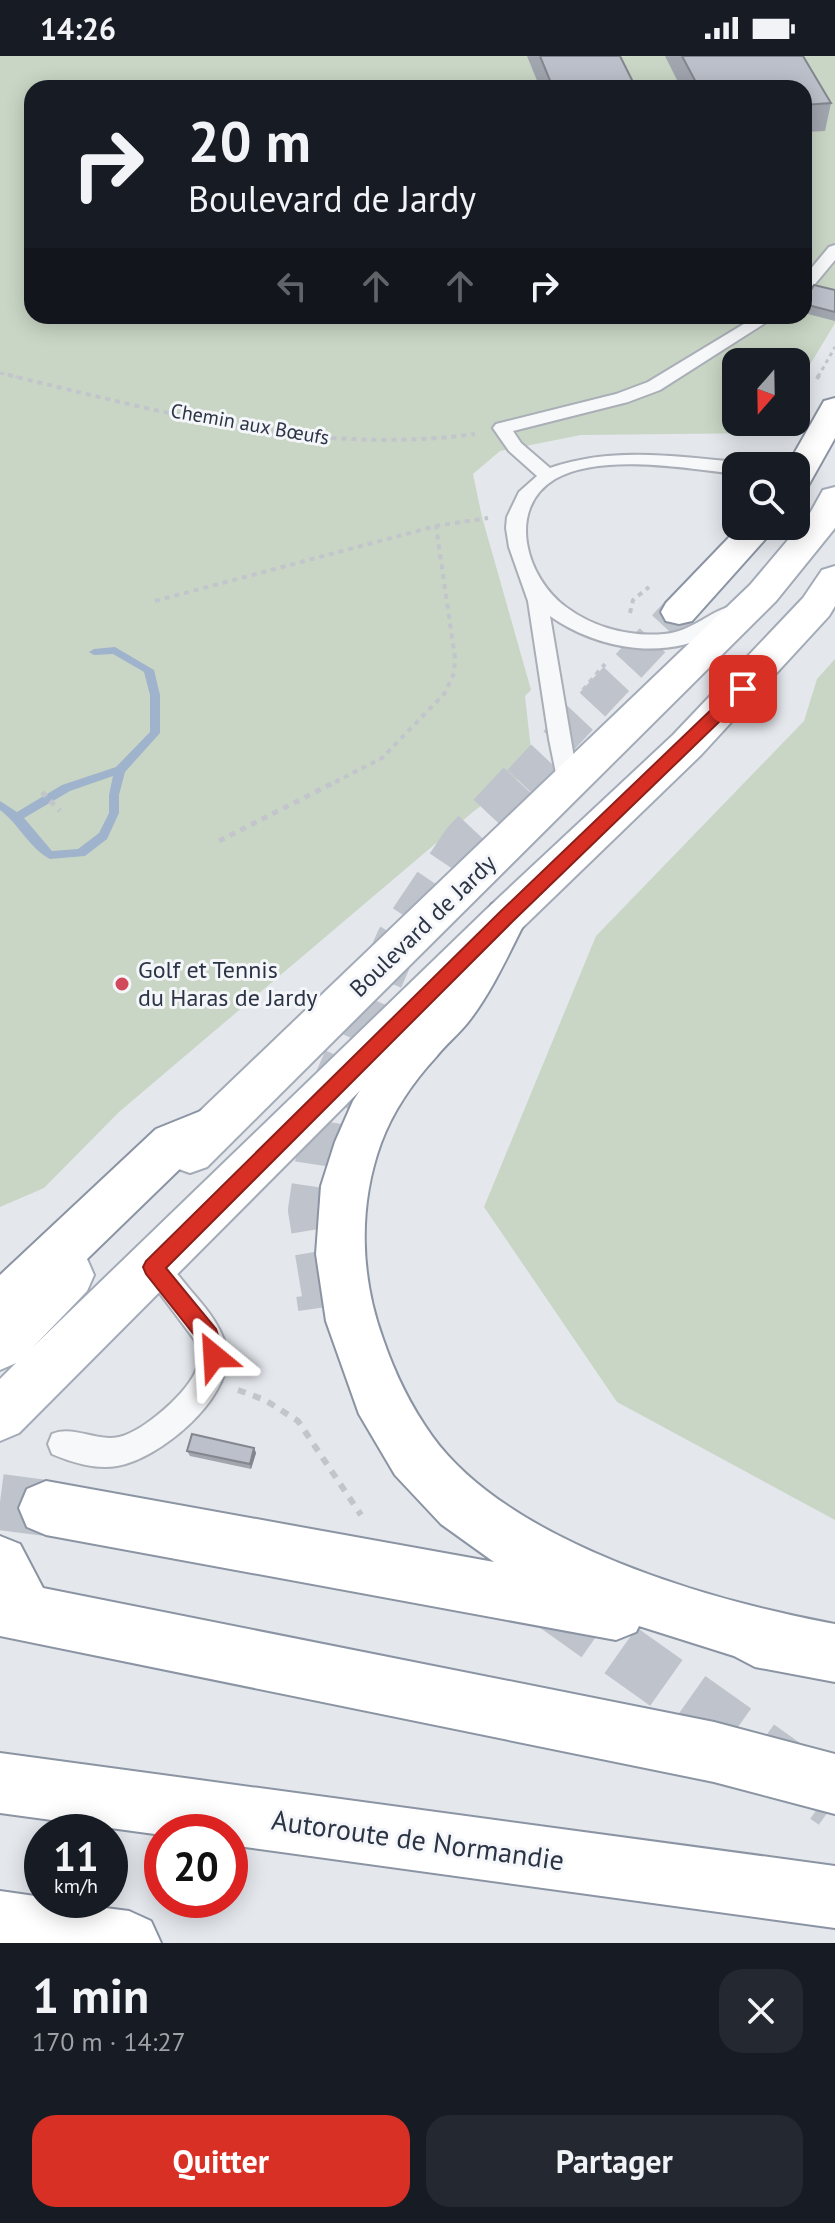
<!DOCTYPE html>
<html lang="fr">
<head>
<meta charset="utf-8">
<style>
  :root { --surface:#171b24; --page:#242831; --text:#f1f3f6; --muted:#9ea1a6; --accent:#d93025 }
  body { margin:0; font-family:"PT Sans",sans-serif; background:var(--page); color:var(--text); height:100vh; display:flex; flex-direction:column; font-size:30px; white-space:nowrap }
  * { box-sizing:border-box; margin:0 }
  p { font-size:26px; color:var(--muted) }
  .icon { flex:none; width:44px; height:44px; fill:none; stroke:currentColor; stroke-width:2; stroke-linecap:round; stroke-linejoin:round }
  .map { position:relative; height:1887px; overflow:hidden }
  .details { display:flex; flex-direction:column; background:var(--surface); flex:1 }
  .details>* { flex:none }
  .top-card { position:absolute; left:24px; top:24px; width:788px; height:244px; border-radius:24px; box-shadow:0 4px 20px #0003; background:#171b24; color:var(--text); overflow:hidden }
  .needle { width:52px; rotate:200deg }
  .tools { position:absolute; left:722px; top:292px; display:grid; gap:16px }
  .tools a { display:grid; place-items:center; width:88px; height:88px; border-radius:16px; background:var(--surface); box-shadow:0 4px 20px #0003; font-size:40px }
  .speed { position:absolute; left:24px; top:1758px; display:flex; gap:16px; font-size:40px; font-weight:700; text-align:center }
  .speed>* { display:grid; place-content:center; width:104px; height:104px; border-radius:50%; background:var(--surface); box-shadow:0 4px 20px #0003; line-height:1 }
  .speed small { font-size:20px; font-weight:400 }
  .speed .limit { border:12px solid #d22; background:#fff; color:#111 }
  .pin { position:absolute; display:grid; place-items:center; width:68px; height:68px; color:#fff; margin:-34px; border-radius:16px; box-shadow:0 4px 12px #0006 }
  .me { position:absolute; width:88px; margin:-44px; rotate:333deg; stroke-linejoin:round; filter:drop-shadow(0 0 6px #0008) }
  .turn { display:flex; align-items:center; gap:28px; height:168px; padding:0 32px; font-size:36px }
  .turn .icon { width:104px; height:104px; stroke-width:2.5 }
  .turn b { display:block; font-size:56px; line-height:68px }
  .lanes { display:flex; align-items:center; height:76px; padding:0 32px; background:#0003; justify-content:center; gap:40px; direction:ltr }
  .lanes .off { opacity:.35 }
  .round { display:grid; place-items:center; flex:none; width:84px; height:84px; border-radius:24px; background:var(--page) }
  .head { display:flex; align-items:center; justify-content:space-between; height:136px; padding:0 32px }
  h1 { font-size:48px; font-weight:700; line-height:60px }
  .button { display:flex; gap:16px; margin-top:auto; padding:16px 32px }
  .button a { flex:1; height:92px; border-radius:24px; background:var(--accent); color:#fff; font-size:32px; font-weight:700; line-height:92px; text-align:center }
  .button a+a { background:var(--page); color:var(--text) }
  .status { display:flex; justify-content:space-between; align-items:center; height:56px; padding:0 40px; background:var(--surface); direction:ltr }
  .status svg { height:22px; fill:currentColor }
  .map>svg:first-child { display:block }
  .green { fill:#c9d6c5; fill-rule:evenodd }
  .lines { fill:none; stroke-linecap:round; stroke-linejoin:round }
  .stream { fill:#9fb4cc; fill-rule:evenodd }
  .motorway-tunnel-far2 { stroke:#bfc3cb; stroke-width:35; stroke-dasharray:35 18; stroke-linecap:butt }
  .motorway-tunnel-far1 { stroke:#bfc3cb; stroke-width:44; stroke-dasharray:44 22; stroke-linecap:butt }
  .motorway-tunnel { stroke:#bfc3cb; stroke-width:56; stroke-dasharray:56 28; stroke-linecap:butt }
  .service-casing { stroke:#a9aeb7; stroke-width:4 }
  .primary-casing { stroke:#a3abb8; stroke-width:4 }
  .motorway-casing { stroke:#8b94a3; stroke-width:4 }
  .path-far3 { stroke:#c2c5cb; stroke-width:3; stroke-dasharray:4 4; stroke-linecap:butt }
  .path-far2 { stroke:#c2c5cb; stroke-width:4; stroke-dasharray:5 5; stroke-linecap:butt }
  .path-far1 { stroke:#c2c5cb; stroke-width:5; stroke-dasharray:6 6; stroke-linecap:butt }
  .path { stroke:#c2c5cb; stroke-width:6; stroke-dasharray:8 8; stroke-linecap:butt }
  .service { fill:#f7f8fa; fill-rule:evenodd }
  .primary { fill:#fff; fill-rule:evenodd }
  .motorway { fill:#fff; fill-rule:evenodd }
  .wall { fill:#a1a5ae }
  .shaded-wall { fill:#83868d }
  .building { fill:#bbc0ca; stroke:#83868d; stroke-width:2 }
  .route { fill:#d93025; stroke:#8d1f18; stroke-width:2 }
  .poi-dot { fill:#d1495b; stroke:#f4f6f9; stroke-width:3 }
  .labels { text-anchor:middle; stroke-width:6; stroke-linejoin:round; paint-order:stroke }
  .far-street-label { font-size:20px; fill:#2b3445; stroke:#f4f6f9 }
  .street-label { font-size:24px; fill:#2b3445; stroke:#f4f6f9 }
  .poi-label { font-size:24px; fill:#2b3445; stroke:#f4f6f9; text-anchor:start }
  .near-street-label { font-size:28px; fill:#2b3445; stroke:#f4f6f9 }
</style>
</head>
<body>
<div class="status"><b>14:26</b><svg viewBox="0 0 49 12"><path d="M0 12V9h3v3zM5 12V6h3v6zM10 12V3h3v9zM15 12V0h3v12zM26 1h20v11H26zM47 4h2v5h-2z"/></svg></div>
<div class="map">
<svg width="835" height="1887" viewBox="0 0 835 1887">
  <rect width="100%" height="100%" fill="#e4e7ec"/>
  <!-- green -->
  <path class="green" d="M0,0h835v267l-39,65v-26h-60v60h40l-7,11 -188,2 -81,16 -27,23 9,43 49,173 -6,6 8,72 -59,43 -355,301 -75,76 -44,19zM32,32h772v228h-772z
    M835,603v861l-218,-118 -133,-195 112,-271 208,-215 13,-42z"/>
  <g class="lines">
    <!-- stream -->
    <path class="stream" d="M115,591l39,23 6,25v38l-35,39 -6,23v18l-12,26 -22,17 -35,3c-21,-11 -31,-35 -50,-49v-9l17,11 45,-27 54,-18 34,-35v-37l-6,-23 -31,-18 -19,1 -5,-3 5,-3zM113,720l-4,19v18l-10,20 -21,16 -26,2 -28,-33 46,-27z"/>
    <!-- motorway-tunnel-far2 -->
    <path class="motorway-tunnel-far2" d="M520,726l159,-170"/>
    <!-- motorway-tunnel-far1 -->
    <path class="motorway-tunnel-far1" d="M324,1239l-14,-85 16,-106 72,-164 66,-98 58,-62"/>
    <!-- motorway-tunnel -->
    <path class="motorway-tunnel" d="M324,1237l2,14
      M0,1446l46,6
      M552,1546l283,200"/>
    <defs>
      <path id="service" d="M835,189v15l-25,30 -6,2v-15l25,-30z
        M757,260h19l-116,74 -32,12 -115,29 8,12 29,25c61,-21 123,-12 186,-6l8,4h-8v8c-51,-6 -136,-21 -181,5 -50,30 -28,100 11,128 28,21 64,30 98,27 27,-2 43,-21 67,-28l10,7c-6,8 -16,13 -25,18 -50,31 -119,18 -166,-15l29,171 -3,6h-16l-11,-54 -21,-138 -19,-54 -3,-19 1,-11 12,-25 18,-16 -28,-25 -16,-23 3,-4 120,-30 32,-12z
        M153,1198c16,7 28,25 39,38 15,17 34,40 35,63 2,46 -68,104 -110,111 -20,4 -47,-4 -65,-12l-4,-10 4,-10c21,-9 44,8 67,3 24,-5 70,-45 78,-69 4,-10 1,-20 -3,-29l-54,-72 3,-9z"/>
      <path id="primary" d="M835,431v41l-59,73 -569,566 -17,6 -17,-6 -7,-15 7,-15 577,-552 59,-70 14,-25z
        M835,510v40l-6,10 -128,139 -179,173 -503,505 -19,8v-62l16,-16 -16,7v-60l51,-51 18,-7 18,7 7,16 -7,16 -54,56 459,-443 181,-169 130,-137 19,-28z"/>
      <path id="motorway" d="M835,342v40l-27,48 -12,3v-23h-9l37,-65z
        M740,470h37l-85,95 -13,3 -13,-3 -5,-9 5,-9z
        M507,843l15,5 6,12c-18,35 -35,74 -59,105 -10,13 -23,23 -33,36 -23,25 -43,54 -55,86 -23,63 -21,133 2,196 12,35 27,66 49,97 77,107 278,165 403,188v58l-80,-15 -21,-11 -95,-30 -3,6 -20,8 -570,-105 -19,-8 -8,-19 8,-19 19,-8 448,81 -53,-38 -46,-49 -36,-61 -33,-93 -10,-67 5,-68 14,-44 18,-41 31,-47 60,-67 48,-83z
        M218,1048l16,6 7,14 -7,14 -44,21 -172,167 -18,7v-58l156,-146z
        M0,1480l20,8 23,44 671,134 121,32v60l-121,-32 -714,-146z
        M0,1697l835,113v62l-605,-83v-13h-68v3l-162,-22z
        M0,1835l42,6v3l87,11 22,10 10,22h-161z"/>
    </defs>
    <!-- service casing -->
    <use href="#service" class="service-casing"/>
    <!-- primary casing -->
    <use href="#primary" class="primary-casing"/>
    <!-- motorway casing -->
    <use href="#motorway" class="motorway-casing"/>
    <!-- path-far3 -->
    <path class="path-far3" d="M0,317l17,4
      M818,321l17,-30"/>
    <!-- path-far2 -->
    <path class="path-far2" d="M8,319c156,37 305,81 467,59
      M817,323l2,-4
      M155,545l281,-75 52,-8
      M630,557l3,-13 16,-13
      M583,634l22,-26
      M335,726l47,-24 63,-65 9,-20 1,-15 -19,-132"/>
    <!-- path-far1 -->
    <path class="path-far1" d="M42,736l18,19
      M219,785l120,-61"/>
    <!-- path -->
    <path class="path" d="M238,1334l27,10 33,21 63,94"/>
    <!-- service -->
    <use href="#service" class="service"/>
    <!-- primary -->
    <use href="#primary" class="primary"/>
    <!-- motorway -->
    <use href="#motorway" class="motorway"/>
  </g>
  <!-- wall -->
  <path class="wall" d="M527,0h93l16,32h-96z
    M665,0h138l28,47 -6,28 -21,1v-44h-123z
    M835,234v31l-31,-8v-12z
    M254,1392l2,5 -5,16 -61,-13 -3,-5z"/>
  <!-- shaded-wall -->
  <path class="shaded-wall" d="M254,1392l2,5 -5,16 -1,-5z"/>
  <!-- building -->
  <path class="building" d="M540,0h80l16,32h-83z
    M682,0h121l28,47 -27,2v-17h-105z
    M814,229l21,5v22l-31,-8v-3z
    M192,1378l62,14 -4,16 -63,-13z"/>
  <!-- route -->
  <path class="route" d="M743,627l8,6 -2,4 -236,228 -347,347 50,61 9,27 -3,7 -8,3 -7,-3 -8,-22 -53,-67 -3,-7 3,-6 355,-350 236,-226z"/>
  <!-- markers -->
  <circle class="poi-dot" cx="122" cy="928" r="8"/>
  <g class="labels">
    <!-- far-street labels -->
    <g class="far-street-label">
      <text transform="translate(250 368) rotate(10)" y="7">Chemin aux Bœufs</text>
    </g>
    <!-- street labels -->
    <g class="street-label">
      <text transform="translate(423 870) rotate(-44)" y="8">Boulevard de Jardy</text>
    </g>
    <!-- poi labels -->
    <g class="poi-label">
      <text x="138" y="922">Golf et Tennis<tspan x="138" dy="28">du Haras de Jardy</tspan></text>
    </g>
    <!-- near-street labels -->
    <g class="near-street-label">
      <text transform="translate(418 1784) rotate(8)" y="10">Autoroute de Normandie</text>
    </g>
  </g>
</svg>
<div class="tools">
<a><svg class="needle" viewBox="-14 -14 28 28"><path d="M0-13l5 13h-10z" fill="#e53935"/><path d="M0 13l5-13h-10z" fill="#9ea1a6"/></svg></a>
<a><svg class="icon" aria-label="search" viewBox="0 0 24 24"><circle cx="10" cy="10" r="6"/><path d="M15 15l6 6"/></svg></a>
</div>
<div class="speed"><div>11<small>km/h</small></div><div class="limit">20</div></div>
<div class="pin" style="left:743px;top:633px;background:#d93025"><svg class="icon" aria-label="arrive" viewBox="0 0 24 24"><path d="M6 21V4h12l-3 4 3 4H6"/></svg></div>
<svg class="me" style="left:214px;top:1300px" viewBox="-20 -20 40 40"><path d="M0-17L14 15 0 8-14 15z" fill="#d93025" stroke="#fff" stroke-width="4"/></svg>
<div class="top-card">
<div class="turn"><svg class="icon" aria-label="right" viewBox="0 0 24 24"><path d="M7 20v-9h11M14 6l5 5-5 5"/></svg><div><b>20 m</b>Boulevard de Jardy</div></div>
<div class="lanes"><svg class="icon off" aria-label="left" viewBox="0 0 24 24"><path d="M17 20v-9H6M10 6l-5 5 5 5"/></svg><svg class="icon off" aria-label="ahead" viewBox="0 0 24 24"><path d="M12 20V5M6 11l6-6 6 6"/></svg><svg class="icon off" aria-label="ahead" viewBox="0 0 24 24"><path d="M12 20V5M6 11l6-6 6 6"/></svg><svg class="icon" aria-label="right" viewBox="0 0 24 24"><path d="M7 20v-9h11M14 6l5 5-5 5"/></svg></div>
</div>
</div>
<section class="details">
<div class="head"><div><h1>1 min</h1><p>170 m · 14:27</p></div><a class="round"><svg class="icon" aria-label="close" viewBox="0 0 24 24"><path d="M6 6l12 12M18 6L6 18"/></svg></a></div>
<div class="button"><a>Quitter</a><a>Partager</a></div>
</section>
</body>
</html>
